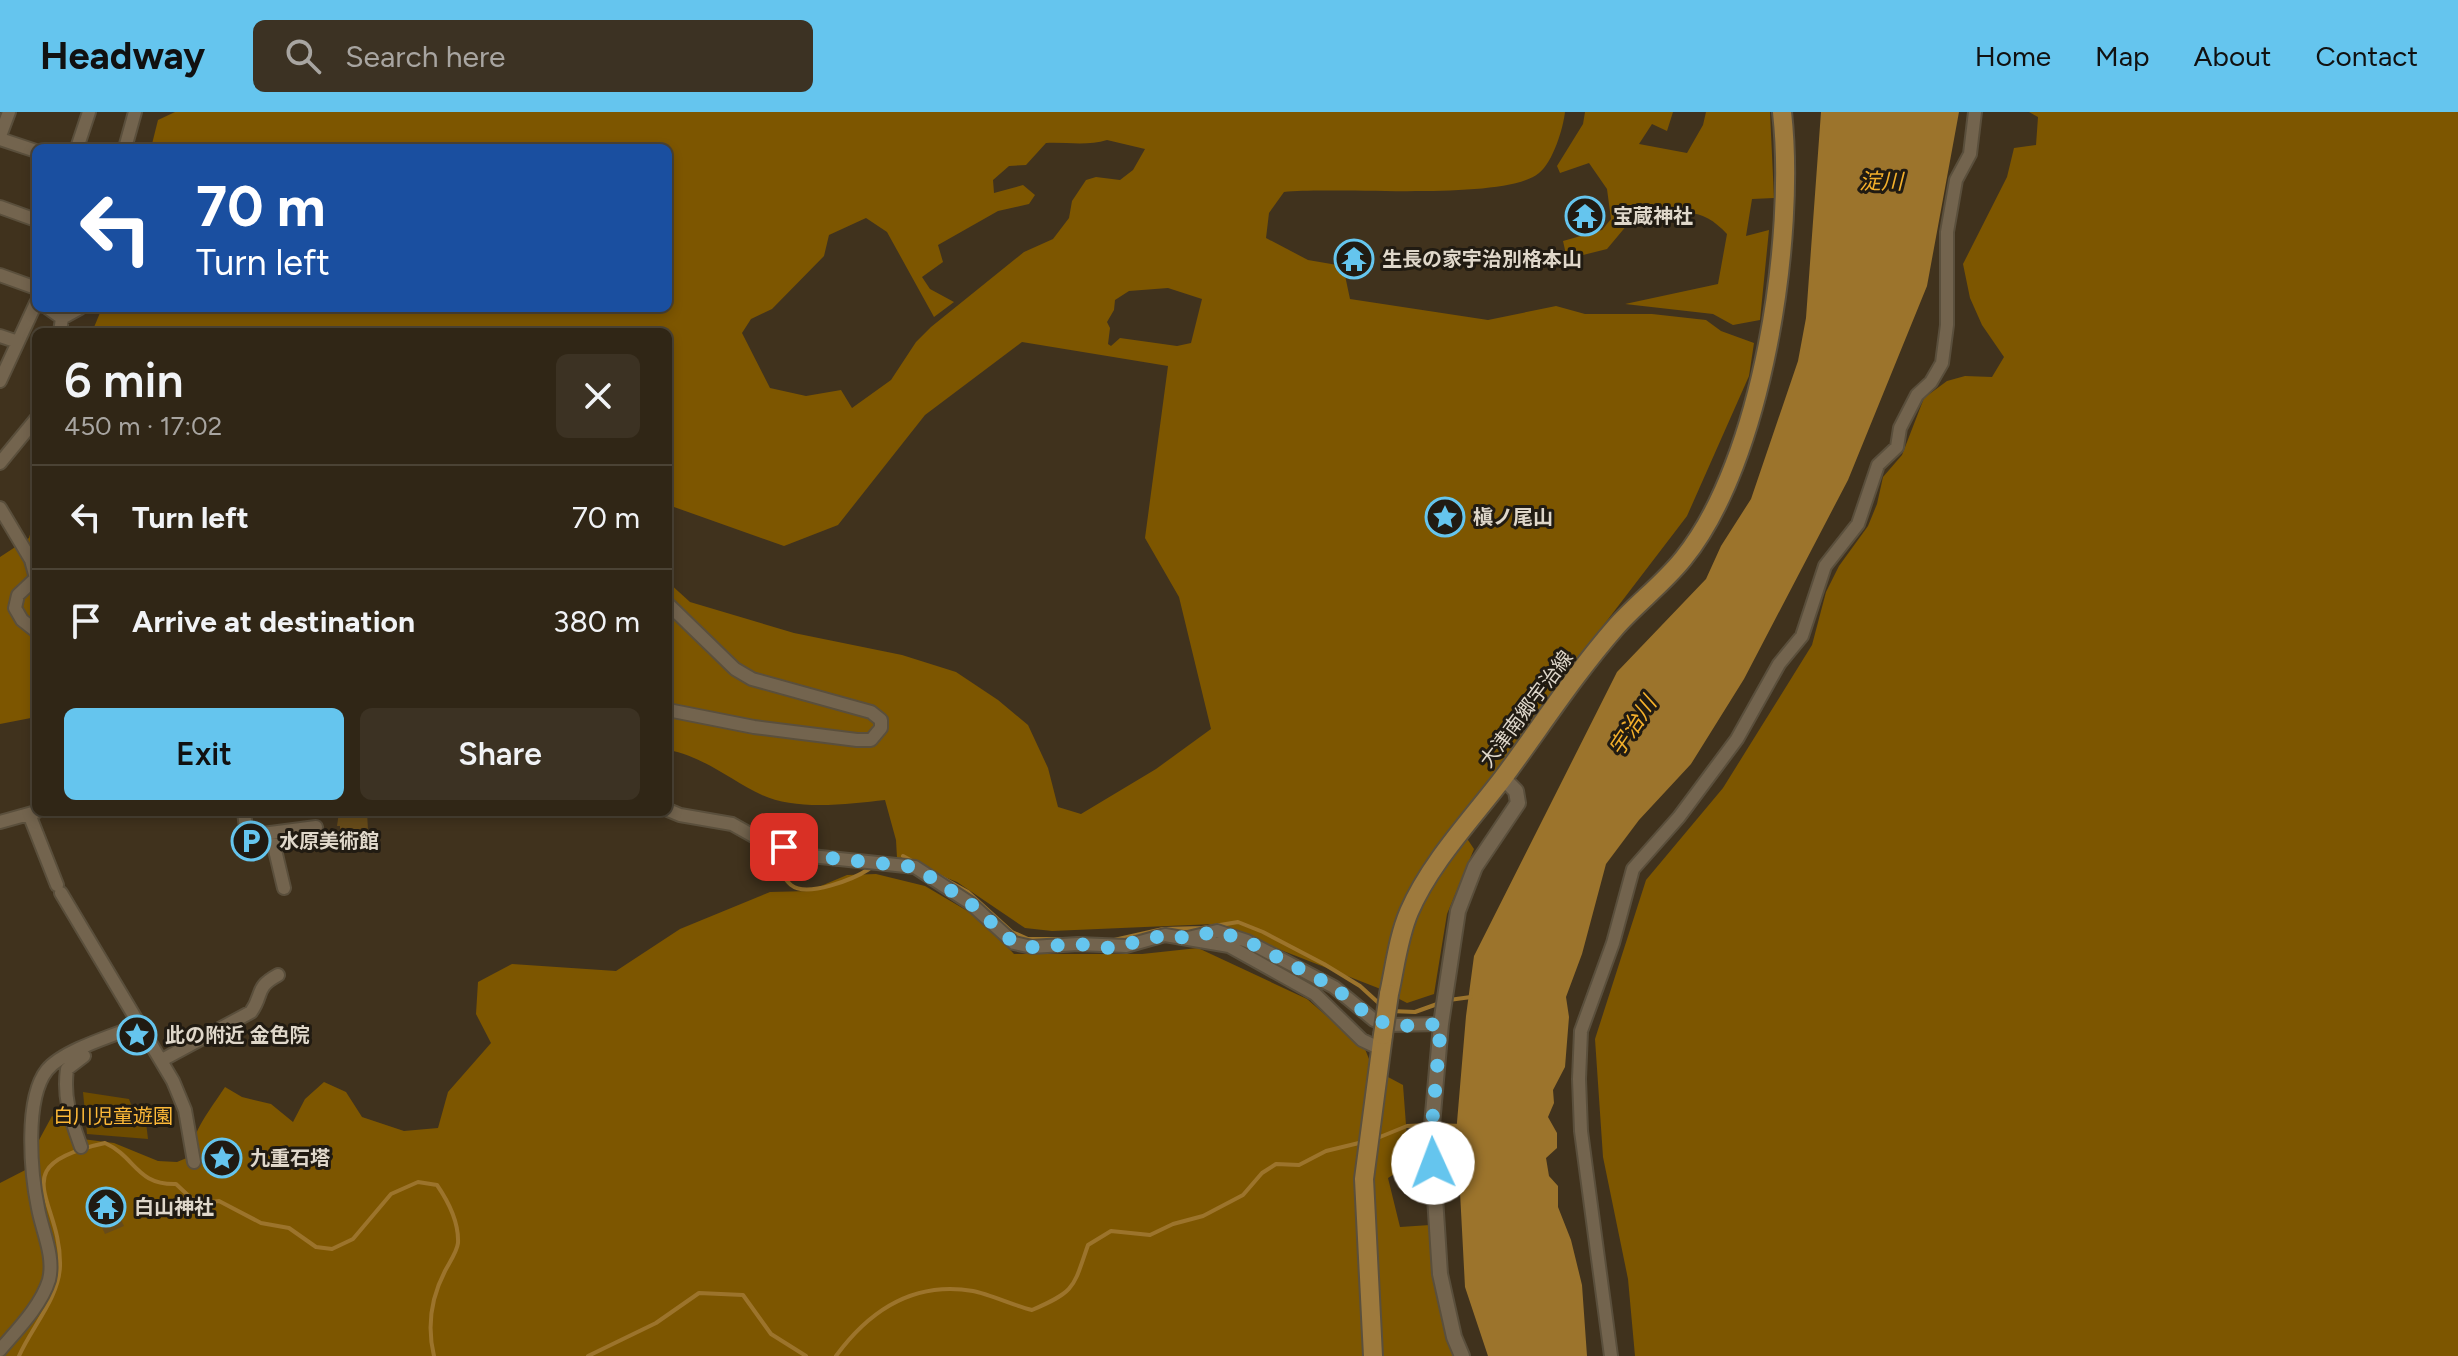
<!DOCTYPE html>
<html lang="en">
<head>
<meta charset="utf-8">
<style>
  :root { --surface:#302616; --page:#3c3223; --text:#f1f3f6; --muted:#a8a5a1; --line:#4b4335; --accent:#65c5ee }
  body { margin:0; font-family:Figtree,"Noto Sans JP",sans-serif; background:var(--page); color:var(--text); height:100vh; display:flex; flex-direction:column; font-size:30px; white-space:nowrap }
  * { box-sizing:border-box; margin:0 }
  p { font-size:26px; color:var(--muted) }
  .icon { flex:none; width:44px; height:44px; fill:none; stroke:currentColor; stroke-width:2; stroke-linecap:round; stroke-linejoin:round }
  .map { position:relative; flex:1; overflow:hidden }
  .drawer { position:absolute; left:32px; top:216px; width:640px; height:488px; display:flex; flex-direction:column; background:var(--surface); border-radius:12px; box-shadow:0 4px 12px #0003,0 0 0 2px var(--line) }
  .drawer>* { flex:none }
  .guide { position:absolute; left:32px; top:32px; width:640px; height:168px; border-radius:12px; box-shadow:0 4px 12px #0003,0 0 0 2px var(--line); background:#1a4fa0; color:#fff; overflow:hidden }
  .pin { position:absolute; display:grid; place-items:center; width:68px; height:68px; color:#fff; margin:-34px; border-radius:16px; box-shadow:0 4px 12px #0006 }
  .me { position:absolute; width:88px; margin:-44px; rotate:358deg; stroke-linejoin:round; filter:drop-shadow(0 0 6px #0008) }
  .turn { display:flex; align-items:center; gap:28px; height:168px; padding:0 32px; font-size:36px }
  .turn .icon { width:104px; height:104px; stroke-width:2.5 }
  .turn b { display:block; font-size:56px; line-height:68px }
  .round { display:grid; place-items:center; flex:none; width:84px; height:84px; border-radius:12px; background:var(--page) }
  .head { display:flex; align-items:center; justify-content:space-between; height:136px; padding:0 32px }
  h1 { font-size:48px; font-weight:600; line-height:60px }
  .primary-button { display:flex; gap:16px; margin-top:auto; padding:16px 32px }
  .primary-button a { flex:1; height:92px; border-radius:12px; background:var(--accent); color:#111; font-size:32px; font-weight:600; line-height:92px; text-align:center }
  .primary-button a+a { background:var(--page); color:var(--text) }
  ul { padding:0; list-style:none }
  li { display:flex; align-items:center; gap:24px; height:104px; padding:0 32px; border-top:2px solid var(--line) }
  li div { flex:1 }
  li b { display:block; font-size:30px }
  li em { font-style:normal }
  header { display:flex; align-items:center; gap:48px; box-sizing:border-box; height:112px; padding:0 40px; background:var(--accent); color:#111 }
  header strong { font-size:38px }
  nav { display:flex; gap:44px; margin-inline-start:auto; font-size:28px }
  .search { width:560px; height:72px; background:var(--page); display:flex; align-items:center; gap:20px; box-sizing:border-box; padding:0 28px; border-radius:12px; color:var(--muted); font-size:30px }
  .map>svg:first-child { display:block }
  .green { fill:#6d4b00 }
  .forest { fill:#7d5600; fill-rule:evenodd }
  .water { fill:#9c742c }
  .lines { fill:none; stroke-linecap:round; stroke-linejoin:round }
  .stream { stroke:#9c742c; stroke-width:4 }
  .building { fill:#674b19 }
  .minor-casing { stroke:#5a4f3c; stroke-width:16 }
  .tertiary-casing { stroke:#5a4f3c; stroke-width:18 }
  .primary-casing { stroke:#5a4f3c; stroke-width:22 }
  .minor { stroke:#73644e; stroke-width:12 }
  .tertiary { stroke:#73644e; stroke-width:14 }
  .primary { stroke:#9e7a3d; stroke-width:18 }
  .primary-bridge-casing { stroke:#5a4f3c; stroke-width:22; stroke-linecap:butt }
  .primary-bridge { stroke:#9e7a3d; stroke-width:18 }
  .route { stroke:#65c5ee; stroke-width:14; stroke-dasharray:0 25.2 }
  .labels { text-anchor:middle; stroke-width:6; stroke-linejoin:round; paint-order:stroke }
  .poi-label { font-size:20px; font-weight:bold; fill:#dfd7ca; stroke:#211b12; text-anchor:start }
  .street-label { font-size:20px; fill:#dfd7ca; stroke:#211b12 }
  .park-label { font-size:20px; fill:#fdb938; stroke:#211b12 }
  .water-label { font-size:22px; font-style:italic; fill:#f4b02b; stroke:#211b12 }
</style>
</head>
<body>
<header>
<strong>Headway</strong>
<div class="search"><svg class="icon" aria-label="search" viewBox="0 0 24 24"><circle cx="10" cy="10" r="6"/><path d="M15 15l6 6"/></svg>Search here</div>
<nav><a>Home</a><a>Map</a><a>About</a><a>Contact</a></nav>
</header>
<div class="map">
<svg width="2458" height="1244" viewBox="0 0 2458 1244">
  <rect width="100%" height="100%" fill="#40321d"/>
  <!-- green -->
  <path class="green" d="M83,980l46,7 7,18 10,5 2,17 -61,-5z"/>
  <!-- forest -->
  <path class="forest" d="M175,0h1390c-2,17 -12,50 -26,61 -34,29 -202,13 -255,19l-15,21 -3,25 42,22 35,6 7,33 138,21 68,-14 29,8h67l54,6 15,11 33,12 -5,33 -62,140 -156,204 -73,105 16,24 -27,65 -13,80 -27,9 -29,-15 -164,-64 -162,7 -27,-3 -68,-46 -60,-24 -1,-18 -11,-40c-36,4 -89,11 -123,-5 -32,-15 -59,-39 -94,-45v-168l22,20 104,31 108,22 54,17 42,28 30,25 20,43 10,39 23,7 75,-45 55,-40 -32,-132 -34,-59 23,-172 -146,-24 -97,73 -87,110 -54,21 -110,-39 -6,2v-177h-576l10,-24h566v-160h-517l7,-28zM1107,28l38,9 -12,21 -13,10 -24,-3 -10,3 -14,21 -3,17 -16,21 -29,13 -93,75 -15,15 -25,38 -39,28 -11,-18 -35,6 -36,-8 -28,-55 9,-14 21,-10 52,-53 5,-21 37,-17 21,14 47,85 20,-15 -24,-13 -8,-12 21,-15 -5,-17 60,-34 31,-7 6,-9 -12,-10 -29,8 -1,-13 16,-14 17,-1 20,-22c20,-1 42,3 61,-3zM1168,176l34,11 -11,44 -14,3 -57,-8 -9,8 -3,-2 2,-16 -3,-6 7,-12 1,-10 14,-9z
    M1585,0h88l-6,19 -15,-7 -13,20 48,9 16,-28 3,-13h64l4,86 -22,1 -6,37 23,-6 -9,90 -27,5 -20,-11 -88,-10 93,-20 9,-50c-20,-21 -36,-26 -63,-15l-21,-13 -36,43 -40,10 -4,-18 39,-11 9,-11 -4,-30 -18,-26 -29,10 -3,-7 26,-42z
    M2029,0h429v1244h-823l-7,-77 -25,-122 -8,-118 51,-159 77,-92 89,-143 14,-53 13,-26 29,-40 9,-22 6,-27 19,-22 22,-57 23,-17 18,-5 27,1 12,-20 -22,-32 -12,-27 -7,-34 44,-87 7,-29 22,-3 2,-28z
    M36,401v204l-36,7v-167l29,-19z
    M876,762l49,12 56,33 33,35h128l56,-6 109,51 58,50 8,20 30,16 6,80 -21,13 12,49 30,-2 34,131h-1464v-173l35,-18 4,-25 13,-24 30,23 32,4 44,18 19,1 12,-5c4,-27 21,-47 36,-70l17,10 29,7 22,18 12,-23 19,-17 22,10 16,25 42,14 34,-3 10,-36 43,-49 -15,-29 2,-32 34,-18 104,7 64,-42 90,-37 39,-1 38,-16z"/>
  <!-- water -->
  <path class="water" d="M1821,0h138l-32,174 -79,194 -104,199 -53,85 -52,56 -33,44 -24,90 -16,43 3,20 -4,50 -12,23 1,13 -6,14 9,16v15l-11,10 3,18 9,10v21l13,33 11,45 5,71h-99l-23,-69 -7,-133h6l-1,-19 -7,-1 10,-118 8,-60 143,-284 89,-93 15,-33 30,-47 47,-138 8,-43z"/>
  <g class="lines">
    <!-- stream -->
    <path class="stream" d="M903,744l65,36 44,40 16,7h70
      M776,753c5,7 9,15 15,20 16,13 63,-6 78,-16
      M1114,828l49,-11 39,-1 36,-6 25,10 61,32 36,22 23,21
      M1449,888l22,-3
      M1391,899l24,1 25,-9
      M1437,1013l23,1
      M1375,1027l32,-13 21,-1
      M19,1244c12,-28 40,-58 41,-90 2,-67 -60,-100 45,-123 31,14 31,42 71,41l16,15 11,4 16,-2 42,22 28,5 27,19 16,2 21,-10 38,-45 27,-12 19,3c11,16 22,37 21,58 -1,9 -9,20 -13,28 -14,27 -18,56 -11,85
      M588,1244l68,-33 43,-30 44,2 28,39 35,22
      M836,1244c33,-45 78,-75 137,-65 16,3 42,15 59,19 44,-19 41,-22 56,-65l23,-14 39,4 23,-11 30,-8 40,-21 19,-22 14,-9 23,1 27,-14 37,-9"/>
  </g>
  <!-- building -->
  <path class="building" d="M1590,90l7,23 -22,6 -6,-24z
    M339,700h28l1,18h7v11l-35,-3v-12h-3z
    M115,1095l9,19 -19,8 -9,-19z"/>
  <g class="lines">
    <defs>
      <path id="minor" d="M0,24l9,-24
        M0,27l36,12
        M77,36l12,-36
        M125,36l10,-36
        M0,95l36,13
        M0,163l36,13
        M48,196l14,10
        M60,220l2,-14 18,-10
        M0,224l18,6
        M0,269l36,-78
        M0,351l36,-44
        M0,396l31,52 5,18
        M36,466l-18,17 -3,13 7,12 14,11
        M668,492l67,65 17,10 119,33 10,8v8l-10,12h-14l-103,-13 -86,-17
        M668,698l12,5 52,9 25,14 54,18 104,11 55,36 44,40 18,4 46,-3 48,2 39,-11 64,11 86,48 47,46 19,9
        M244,700l3,24 69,-9
        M29,702l28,71
        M0,710l36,-10
        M271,721l13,55
        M61,781l112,188 12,29 9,52
        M1188,826l29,-7 30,10 87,46 40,33 14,5 53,-1
        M162,948l89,-48c13,-18 3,-24 27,-37
        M81,1035c-10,-28 -18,-48 -14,-78l17,-13
        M0,1238c17,-20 41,-44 49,-70 6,-24 -7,-49 -11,-72 -7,-34 -14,-109 9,-138 16,-20 68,-35 93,-45
        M1611,1244l-30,-225 -2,-52 2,-48 32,-88 20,-74 46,-52 58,-78 42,-75 23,-28 23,-70 33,-42 20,-59 19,-18 3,-19 17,-33 14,-13 11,-19 5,-38v-93l9,-52 14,-26 5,-42"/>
      <path id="tertiary" d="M1462,1244l-8,-19 -14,-63 -9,-138 10,-112 17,-113 17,-44 43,-64 -2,-12 -13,-13"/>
      <path id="primary" d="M1389,882c6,-27 9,-56 20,-82 21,-49 62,-92 94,-134 37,-50 71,-103 112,-150 21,-24 48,-44 68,-69 80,-98 113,-323 99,-447
        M1373,1244l-9,-177 19,-144"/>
    </defs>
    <!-- minor casing -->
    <use href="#minor" class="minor-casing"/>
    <!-- tertiary casing -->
    <use href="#tertiary" class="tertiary-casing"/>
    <!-- primary casing -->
    <use href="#primary" class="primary-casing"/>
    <!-- minor -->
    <use href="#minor" class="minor"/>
    <!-- tertiary -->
    <use href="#tertiary" class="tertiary"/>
    <!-- primary -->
    <use href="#primary" class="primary"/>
    <defs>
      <path id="primary-bridge" d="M1383,923l6,-41"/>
    </defs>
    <!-- primary-bridge casing -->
    <use href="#primary-bridge" class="primary-bridge-casing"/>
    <!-- primary-bridge -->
    <use href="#primary-bridge" class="primary-bridge"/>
  </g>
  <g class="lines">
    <!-- route -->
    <path class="route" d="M784,735l27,9 104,11 55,36 44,40 18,4 46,-3 32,4 55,-13 23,3 29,-7 30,10 87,46 40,33 26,6 41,-2 -10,112 2,27"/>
  </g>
  <!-- icons -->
  <defs>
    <symbol id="temple-ring" viewBox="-11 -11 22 22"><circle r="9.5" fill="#211b12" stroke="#65c5ee" stroke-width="1.5"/><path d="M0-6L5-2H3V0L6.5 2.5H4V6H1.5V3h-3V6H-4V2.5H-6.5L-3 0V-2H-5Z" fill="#65c5ee"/></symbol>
    <symbol id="sight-ring" viewBox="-11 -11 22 22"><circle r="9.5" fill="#211b12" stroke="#65c5ee" stroke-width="1.5"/><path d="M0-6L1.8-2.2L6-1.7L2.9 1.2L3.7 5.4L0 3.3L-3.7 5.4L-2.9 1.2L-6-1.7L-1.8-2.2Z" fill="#65c5ee"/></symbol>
    <symbol id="parking-ring" viewBox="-11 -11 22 22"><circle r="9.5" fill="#211b12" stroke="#65c5ee" stroke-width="1.5"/><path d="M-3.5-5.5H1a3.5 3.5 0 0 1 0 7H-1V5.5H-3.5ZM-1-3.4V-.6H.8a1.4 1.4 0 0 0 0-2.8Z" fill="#65c5ee"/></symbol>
  </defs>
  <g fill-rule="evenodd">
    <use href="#temple-ring" x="1563" y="82" width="44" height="44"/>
    <use href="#temple-ring" x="1332" y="125" width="44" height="44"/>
    <use href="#sight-ring" x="1423" y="383" width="44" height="44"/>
    <use href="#parking-ring" x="229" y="707" width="44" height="44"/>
    <use href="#sight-ring" x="115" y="901" width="44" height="44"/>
    <use href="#sight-ring" x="200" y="1024" width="44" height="44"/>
    <use href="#temple-ring" x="84" y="1073" width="44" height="44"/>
  </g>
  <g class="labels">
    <!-- poi labels -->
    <g class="poi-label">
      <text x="1613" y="111">宝蔵神社</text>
      <text x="1382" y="154">生長の家宇治別格本山</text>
      <text x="1473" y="412">槇ノ尾山</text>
      <text x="279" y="736">水原美術館</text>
      <text x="165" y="930">此の附近 金色院</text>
      <text x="250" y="1053">九重石塔</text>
      <text x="134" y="1102">白山神社</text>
    </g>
    <!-- street labels -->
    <g class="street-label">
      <text transform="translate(1526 597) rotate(-53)" y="7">大津南郷宇治線</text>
    </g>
    <!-- park labels -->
    <g class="park-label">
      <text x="113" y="1011">白川児童遊園</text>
    </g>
    <!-- water labels -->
    <g class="water-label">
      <text x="1881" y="77">淀川</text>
      <text transform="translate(1632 614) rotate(-56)" y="8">宇治川</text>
    </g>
  </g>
</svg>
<div class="pin" style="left:784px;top:735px;background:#d93025"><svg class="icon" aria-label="arrive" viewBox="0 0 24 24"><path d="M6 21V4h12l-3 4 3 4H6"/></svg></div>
<svg class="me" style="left:1433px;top:1051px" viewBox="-20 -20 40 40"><circle r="19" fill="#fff"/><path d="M0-13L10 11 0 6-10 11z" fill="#65c5ee"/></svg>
<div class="guide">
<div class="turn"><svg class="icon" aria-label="left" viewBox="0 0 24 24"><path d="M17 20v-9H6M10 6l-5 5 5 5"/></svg><div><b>70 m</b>Turn left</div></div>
</div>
<section class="drawer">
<div class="head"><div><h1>6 min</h1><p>450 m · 17:02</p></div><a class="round"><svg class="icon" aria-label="close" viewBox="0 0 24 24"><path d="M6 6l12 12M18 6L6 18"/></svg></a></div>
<ul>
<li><svg class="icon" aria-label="left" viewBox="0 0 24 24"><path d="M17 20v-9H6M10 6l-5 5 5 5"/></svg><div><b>Turn left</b></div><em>70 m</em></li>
<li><svg class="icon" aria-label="arrive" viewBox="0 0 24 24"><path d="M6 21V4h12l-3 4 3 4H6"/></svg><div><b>Arrive at destination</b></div><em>380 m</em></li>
</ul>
<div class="primary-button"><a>Exit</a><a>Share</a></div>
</section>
</div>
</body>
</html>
